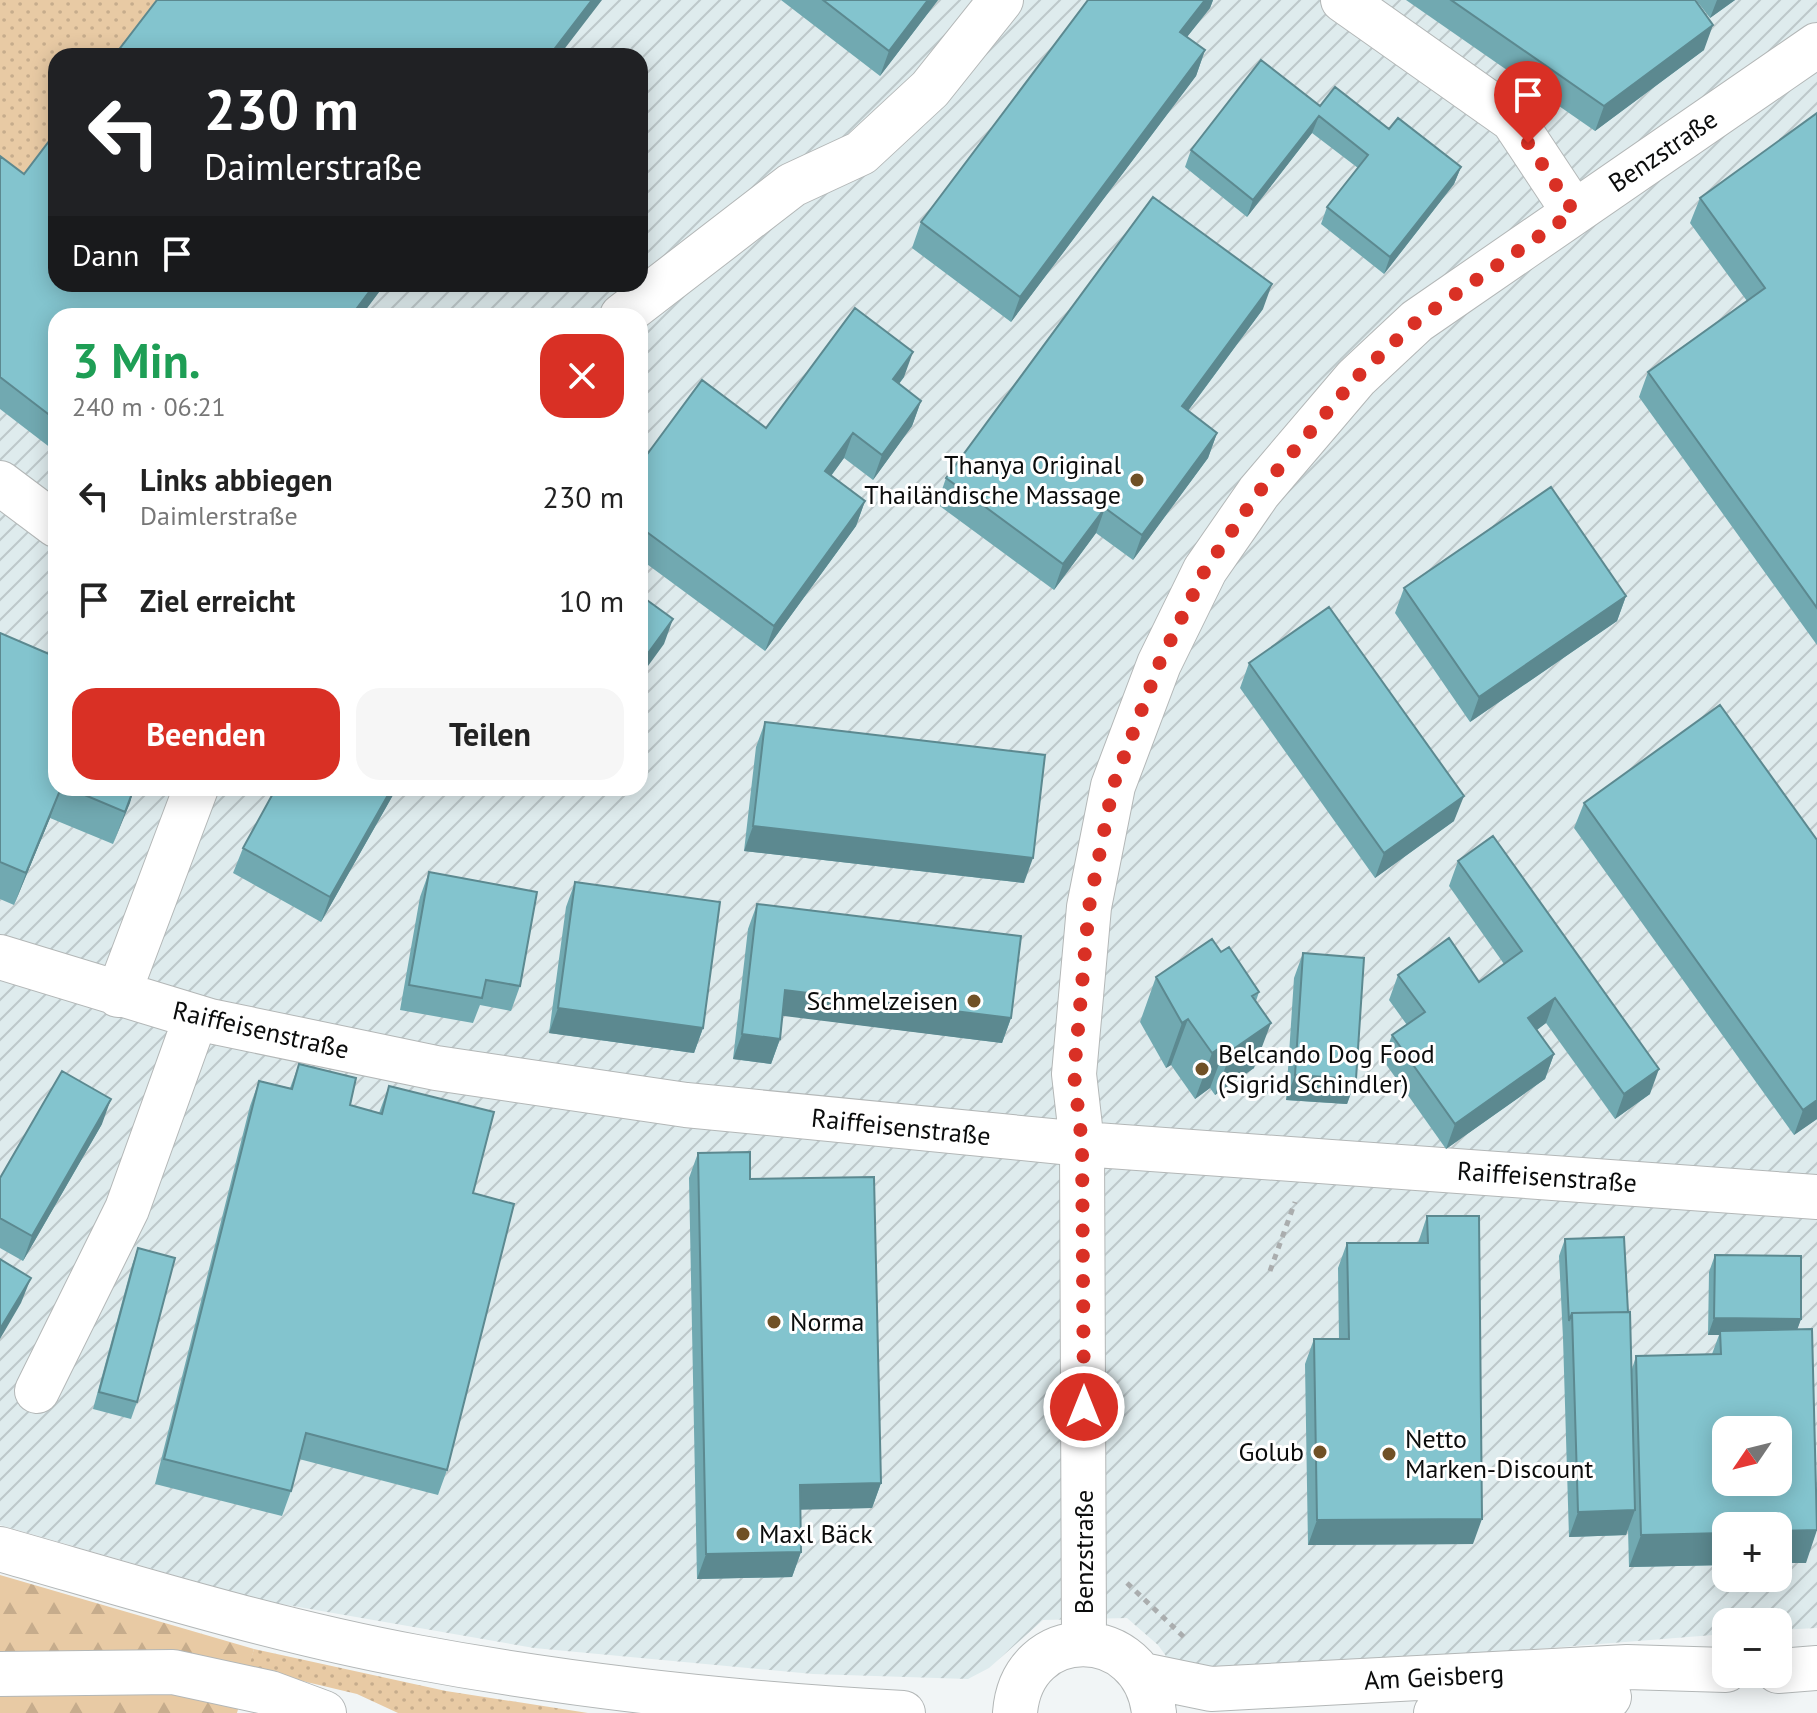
<!DOCTYPE html>
<html lang="de">
<head>
<meta charset="utf-8">
<style>
  :root { --surface:#fff; --page:#f6f6f6; --text:#222; --muted:#767676; --accent:#d93025 }
  body { margin:0; font-family:"PT Sans",sans-serif; background:var(--page); color:var(--text); height:100vh; display:flex; flex-direction:column; font-size:30px; white-space:nowrap }
  * { box-sizing:border-box; margin:0 }
  p { font-size:26px; color:var(--muted) }
  .icon { flex:none; width:44px; height:44px; fill:none; stroke:currentColor; stroke-width:2; stroke-linecap:round; stroke-linejoin:round }
  .map { position:relative; flex:1; overflow:hidden }
  .details { position:absolute; left:48px; top:308px; width:600px; height:488px; display:flex; flex-direction:column; background:var(--surface); border-radius:24px; box-shadow:0 4px 20px #0003 }
  .details>* { flex:none }
  .guide { position:absolute; left:48px; top:48px; width:600px; height:244px; border-radius:24px; box-shadow:0 4px 20px #0003; background:#202124; color:#fff; overflow:hidden }
  .needle { width:52px; rotate:235deg }
  .fabs { position:absolute; left:1712px; top:1416px; display:grid; gap:16px }
  .fabs a { display:grid; place-items:center; width:80px; height:80px; border-radius:16px; background:var(--surface); box-shadow:0 4px 20px #0003; font-size:40px }
  .pin { position:absolute; display:grid; place-items:center; width:68px; height:68px; color:#fff; margin:-82px -34px; border-radius:50% 50% 50% 0; rotate:-45deg; box-shadow:0 0 8px #0007 }
  .pin .icon { rotate:45deg }
  .me { position:absolute; width:88px; margin:-44px; rotate:0deg; stroke-linejoin:round; filter:drop-shadow(0 0 6px #0008) }
  .turn { display:flex; align-items:center; gap:28px; height:168px; padding:0 24px; font-size:36px }
  .turn .icon { width:104px; height:104px; stroke-width:2.5 }
  .turn b { display:block; font-size:56px; line-height:68px }
  .then { display:flex; align-items:center; height:76px; padding:0 24px; background:#0003; gap:16px; font-size:30px }
  .round { display:grid; place-items:center; flex:none; width:84px; height:84px; border-radius:24px; background:var(--page) }
  .head { display:flex; align-items:center; justify-content:space-between; height:136px; padding:0 24px }
  h1 { font-size:48px; font-weight:700; line-height:60px; color:#1e9e55 }
  .button { display:flex; gap:16px; margin-top:auto; padding:16px 24px }
  .button a { flex:1; height:92px; border-radius:24px; background:var(--accent); color:#fff; font-size:32px; font-weight:700; line-height:92px; text-align:center }
  .button a+a { background:var(--page); color:var(--text) }
  ul { padding:0; list-style:none }
  li { display:flex; align-items:center; gap:24px; height:104px; padding:0 24px }
  li div { flex:1 }
  li b { display:block; font-size:30px }
  li em { font-style:normal }
  .map>svg:first-child { display:block }
  .industrial { fill:url(#industrial-furrows); fill-rule:evenodd }
  .grass { fill:url(#grass-dots) }
  .forest { fill:url(#forest-firs) }
  .lines { fill:none; stroke-linecap:round; stroke-linejoin:round }
  .minor-casing { stroke:#b3b7b7; stroke-width:46 }
  .path { stroke:#aaadae; stroke-width:5; stroke-dasharray:6 6; stroke-linecap:butt }
  .minor { stroke:#fff; stroke-width:44 }
  .wall { fill:#71a9b1 }
  .shaded-wall { fill:#5c8990 }
  .building { fill:#83c4ce; stroke:#5c8990; stroke-width:2; fill-rule:evenodd }
  .route { stroke:#d93025; stroke-width:14; stroke-dasharray:0 25.2 }
  .poi-dot { fill:#705126; stroke:#fff; stroke-width:3 }
  .labels { text-anchor:middle; stroke-width:6; stroke-linejoin:round; paint-order:stroke }
  .street-label { font-size:26px; fill:#0b0c0c; stroke:#fff }
  .poi-label { font-size:26px; fill:#0b0c0c; stroke:#fff; text-anchor:start }
</style>
</head>
<body>
<div class="map">
<svg width="1817" height="1713" viewBox="0 0 1817 1713">
  <defs>
    <pattern id="industrial-furrows" width="10" height="10" patternUnits="userSpaceOnUse" patternTransform="scale(2)"><rect width="10" height="10" fill="#deebed"/><path d="M-1 1l2-2M0 10L10 0M9 11l2-2" fill="none" stroke="#bdc8ca"/></pattern>
    <pattern id="grass-dots" width="8" height="8" patternUnits="userSpaceOnUse" patternTransform="scale(2)"><rect width="8" height="8" fill="#e8caa4"/><path d="M2 2h.1M6 6h.1" fill="none" stroke="#c6ac8c" stroke-width="1.8" stroke-linecap="round"/></pattern>
    <pattern id="forest-firs" width="22" height="20" patternUnits="userSpaceOnUse" patternTransform="scale(2)"><rect width="22" height="20" fill="#e8caa4"/><path d="M5 1l3.5 6h-7zM16 11l3.5 6h-7z" fill="#c6ac8c"/></pattern>
  </defs>
  <rect width="100%" height="100%" fill="#f1f5f6"/>
  <!-- industrial -->
  <path class="industrial" d="M0,0h1817v1628l-39,2v-8h-52v12l-545,43 -23,-32 -31,-27 -84,2 -54,48 -21,11 -155,-5 -279,-26 -270,-47 -264,-76zM56,56h584v228h-584zM56,316h584v472h-584zM1726,1430h52v52h-52zM1726,1526h52v52h-52z"/>
  <!-- grass -->
  <path class="grass" d="M0,0h167l-43,56h-68v90l-41,54 -15,-12z
    M254,1649l192,42 142,22h-190l-41,-19 -109,-26z"/>
  <!-- forest -->
  <path class="forest" d="M0,1575l254,74 -17,64h-237z"/>
  <g class="lines">
    <defs>
      <path id="minor" d="M1343,0l170,120 61,92
        M622,316l170,-131 69,-32 69,-64 71,-89
        M0,483l56,42
        M0,957l210,64 226,47 250,37 396,39 735,53
        M118,995l78,-207
        M37,1391l90,-182 69,-192
        M0,1549c137,39 275,82 416,108 160,30 324,47 487,56
        M1084,1643l-2,-499 -8,-70 15,-167 24,-121 46,-122 46,-94 54,-78 97,-114 61,-57 400,-276
        M1778,1671l39,-3
        M0,1674l173,-2 97,21 54,20
        M1143,1675l68,14 416,-22 99,3
        M1015,1713c7,-92 129,-91 139,0
        M1436,1713l173,-16"/>
    </defs>
    <!-- minor casing -->
    <use href="#minor" class="minor-casing"/>
    <!-- path -->
    <path class="path" d="M1270,1271l25,-69
      M1127,1583l59,56"/>
    <!-- minor -->
    <use href="#minor" class="minor"/>
  </g>
  <!-- wall -->
  <path class="wall" d="M781,0h157l-58,76z
    M1088,0h125l-3,8 -23,29 18,13 -9,26 -185,246 -99,-74 9,-26z
    M1406,0h289l9,50 -109,81z
    M1696,0h39l-25,18z
    M1320,106l69,23 72,38 -7,17 -70,90 -63,-50 6,-17 31,-39 -46,-35 -65,84 -62,-50 6,-17z
    M1817,113v532l-178,-248 9,-25 99,-71 -57,-78 10,-25z
    M0,156l56,128h329l-24,32h-305v136l-56,-43z
    M1263,309l-75,102 29,22 -9,25 -75,102 -37,-27 -42,57 -117,-86 9,-26z
    M904,377l-5,7 22,17 -9,25 -39,54 -29,-22 -13,18 34,25 -9,25 -91,125 -125,-92v-95l126,-36z
    M1404,588l222,8 -9,25 -147,101 -75,-109z
    M0,633l56,155h79l-22,56 -63,-26 -36,87 -14,-6z
    M1249,663l205,158 -79,57 -135,-190z
    M765,722l259,161 -280,-32 12,-104z
    M276,788h121l-76,134 -88,-49 10,-25z
    M1584,803l233,316 -23,16 -220,-307z
    M1458,861l192,233 -35,25 -69,-96 -9,7 17,24 -9,25 -99,70 -63,-89 9,-25 15,-10 -18,-25 9,-25 81,7 25,-18 -55,-78z
    M429,872l91,114 -9,25 -31,-6 -7,18 -73,-13 20,-113z
    M575,882l128,146 -9,25 -145,-20 17,-126z
    M757,904l254,114 -9,25 -220,-28 -2,24 -9,25 -38,-5 15,-130z
    M1303,953l53,126 -9,25 -61,-4 8,-122z
    M1156,977l103,15 -3,9 -2,67 -39,27 -5,-7 -15,11 -24,-34 -5,3 -26,-46z
    M299,1064l51,41 29,8 10,-27 84,107 -26,277 -9,25 -139,-36 -8,32 -9,25 -127,-32 95,-378 9,-25 31,7z
    M102,1124l-79,137 -23,-13v-70z
    M698,1153l52,26 131,304 -9,25 -71,1v43l-9,25 -95,2 -8,-401z
    M1427,1216l46,328 -165,1 -3,-181 9,-25h25l-1,-71 9,-25h71z
    M1565,1239l67,130 4,-13 76,-2 7,-19h-11l1,-63 6,-17 86,64 -4,10 9,234h-28v-37h-52v39l-97,2 -1,-38 -2,6 -57,2 -6,-199 -4,-82z
    M138,1248l-1,154 -6,17 -38,-10 39,-144z"/>
  <!-- shaded-wall -->
  <path class="shaded-wall" d="M592,0h10l-43,56h-10z
    M928,0h10l-58,76 9,-25z
    M1205,0h8l-3,8 -39,49 9,-25z
    M1717,0h18l-25,18z
    M1713,25l-9,25 -109,81 9,-25z
    M1205,50l-9,26 -185,246 9,-25z
    M1319,116l-7,17 -65,84 6,-17z
    M1461,167l-7,17 -70,90 6,-17z
    M375,284h10l-24,32h-10z
    M1272,284l-9,25 -90,122 9,-25z
    M913,352l-9,25 -21,27 10,-25z
    M921,401l-9,25 -39,54 9,-25z
    M853,433l-9,25 -28,38 9,-25z
    M1217,433l-9,25 -75,102 9,-25z
    M865,501l-9,25 -91,125 9,-25z
    M1105,508l-9,25 -42,57 9,-26z
    M1626,596l-9,25 -147,101 9,-25z
    M673,619l-9,25 -24,33v-13z
    M61,788l-11,30 -36,87 12,-32z
    M134,788l-4,15 -17,41z
    M392,788h5l-76,134 9,-25z
    M1464,796l-10,25 -79,57 9,-25z
    M753,826l280,32 -9,25 -280,-32z
    M785,990l226,28 -9,25 -226,-28z
    M1555,998l-9,25 -27,20 9,-25z
    M558,1008l145,20 -9,25 -145,-20z
    M1188,1019l-17,46 -5,3 16,-45z
    M1271,1023l-17,45 -39,27 17,-45z
    M742,1034l38,5 -9,25 -38,-5z
    M1227,1043l-17,45 -15,11 17,-46z
    M1554,1054l-9,25 -99,70 9,-25z
    M1659,1069l-9,25 -35,25 9,-25z
    M1295,1075l61,4 -9,25 -61,-4z
    M111,1099l-9,25 -79,137 9,-25z
    M1817,1100v19l-23,16 9,-25z
    M31,1278l-10,25 -21,36v-10z
    M1714,1318l87,1 -6,17 -75,-5 -1,4h-11z
    M881,1483l-9,25 -81,2 9,-25z
    M1635,1510l-9,25 -57,2 9,-25z
    M1482,1519l-9,25 -165,1 9,-25z
    M1817,1530l-11,33h-28v-32z
    M1726,1533v32l-97,2 12,-32z
    M801,1552l-9,25 -95,2 9,-25z"/>
  <!-- building -->
  <path class="building" d="M157,0h435l-43,56h-435z
    M823,0h105l-39,51z
    M1088,0h117l-25,32 25,18 -185,247 -99,-75z
    M1451,0h244l18,25 -109,81z
    M1261,60l59,46 15,-19 54,42 9,-11 63,49 -71,90 -63,-50 41,-52 -49,-39 -66,84 -62,-50z
    M1817,113v495l-169,-236 117,-84 -65,-90z
    M56,132v152h319l-24,32h-295v104l-56,-43v-221l24,18z
    M1153,197l119,87 -90,122 35,27 -75,102 -37,-27 -42,56 -117,-86z
    M855,308l58,44 -20,27 28,22 -39,54 -29,-22 -28,38 40,30 -91,125 -134,-99v-63l62,-84 64,48z
    M1551,487l75,109 -147,101 -75,-109z
    M640,595l33,24 -33,45z
    M1329,607l135,189 -80,57 -135,-190z
    M0,633l56,24v131h5l-35,85 -26,-11z
    M1720,705l97,135v260l-14,10 -219,-307z
    M765,722l280,33 -12,103 -280,-32z
    M68,788h66l-9,24z
    M276,788h116l-62,109 -87,-49z
    M1493,836l166,233 -35,25 -69,-96 -27,20 26,36 -99,70 -63,-89 33,-23 -27,-37 51,-37 30,44 43,-31 -64,-90z
    M429,872l108,20 -17,94 -34,-6 -4,18 -73,-13z
    M575,882l145,20 -17,126 -145,-20z
    M757,904l264,32 -10,82 -226,-28 -5,49 -38,-5z
    M1212,939l9,13 8,-5 30,45 -7,4 19,27 -39,27 -5,-7 -15,10 -24,-34 -6,4 -26,-46z
    M1303,953l61,5 -8,121 -61,-4z
    M299,1064l57,14 -6,27 32,9 7,-28 105,26 -21,81 41,11 -67,266 -141,-37 -15,58 -127,-32 95,-378 33,8z
    M62,1071l49,28 -79,137 -32,-18v-40z
    M750,1152v27l124,-2 7,306 -81,2 1,67 -95,2 -8,-401z
    M1427,1216h52l3,303 -165,1 -3,-181h35l-2,-96h81z
    M1624,1237l4,75 -56,1 -3,8 -4,-82z
    M138,1248l37,10 -38,144 -38,-10z
    M1715,1255l86,1v63l-87,-1z
    M0,1259l31,19 -31,51z
    M1630,1312l5,198 -57,2 -6,-199z
    M1812,1329l5,201 -39,1v-5h-52v7l-85,2 -5,-179 85,-2 -1,-23zM1726,1430h52v52h-52z"/>
  <g class="lines">
    <!-- route -->
    <path class="route" d="M1084,1407l-2,-263 -8,-70 15,-167 24,-121 46,-122 46,-94 54,-78 97,-114 61,-57 157,-109 -46,-69"/>
  </g>
  <!-- markers -->
  <g class="poi-dot">
    <circle cx="1137" cy="480" r="8"/>
    <circle cx="974" cy="1001" r="8"/>
    <circle cx="1202" cy="1069" r="8"/>
    <circle cx="774" cy="1322" r="8"/>
    <circle cx="1320" cy="1452" r="8"/>
    <circle cx="1389" cy="1454" r="8"/>
    <circle cx="743" cy="1534" r="8"/>
  </g>
  <g class="labels">
    <!-- street labels -->
    <g class="street-label">
      <text transform="translate(1663 151) rotate(-34)" y="9">Benzstraße</text>
      <text transform="translate(261 1030) rotate(13)" y="9">Raiffeisenstraße</text>
      <text transform="translate(901 1127) rotate(6)" y="9">Raiffeisenstraße</text>
      <text transform="translate(1547 1177) rotate(4)" y="9">Raiffeisenstraße</text>
      <text transform="translate(1084 1552) rotate(-90)" y="9">Benzstraße</text>
      <text transform="translate(1434 1677) rotate(-3)" y="9">Am Geisberg</text>
    </g>
    <!-- poi labels -->
    <g class="poi-label">
      <text x="1121" y="474" text-anchor="end">Thanya Original<tspan x="1121" dy="30">Thailändische Massage</tspan></text>
      <text x="958" y="1010" text-anchor="end">Schmelzeisen</text>
      <text x="1218" y="1063">Belcando Dog Food<tspan x="1218" dy="30">(Sigrid Schindler)</tspan></text>
      <text x="790" y="1331">Norma</text>
      <text x="1405" y="1448">Netto<tspan x="1405" dy="30">Marken-Discount</tspan></text>
      <text x="1304" y="1461" text-anchor="end">Golub</text>
      <text x="759" y="1543">Maxl Bäck</text>
    </g>
  </g>
</svg>
<div class="fabs">
<a><svg class="needle" viewBox="-14 -14 28 28"><path d="M0-13l5 13h-10z" fill="#e53935"/><path d="M0 13l5-13h-10z" fill="#767676"/></svg></a>
<a>+</a>
<a>−</a>
</div>
<div class="pin" style="left:1528px;top:143px;background:#d93025"><svg class="icon" aria-label="arrive" viewBox="0 0 24 24"><path d="M6 21V4h12l-3 4 3 4H6"/></svg></div>
<svg class="me" style="left:1084px;top:1407px" viewBox="-20 -20 40 40"><circle r="17" fill="#d93025" stroke="#fff" stroke-width="3"/><path d="M0-11L8 9 0 5-8 9z" fill="#fff"/></svg>
<div class="guide">
<div class="turn"><svg class="icon" aria-label="left" viewBox="0 0 24 24"><path d="M17 20v-9H6M10 6l-5 5 5 5"/></svg><div><b>230 m</b>Daimlerstraße</div></div>
<div class="then">Dann<svg class="icon" aria-label="arrive" viewBox="0 0 24 24"><path d="M6 21V4h12l-3 4 3 4H6"/></svg></div>
</div>
<section class="details">
<div class="head"><div><h1>3 Min.</h1><p>240 m · 06:21</p></div><a class="round" style="background:#d93025;color:#fff"><svg class="icon" aria-label="close" viewBox="0 0 24 24"><path d="M6 6l12 12M18 6L6 18"/></svg></a></div>
<ul>
<li><svg class="icon" aria-label="left" viewBox="0 0 24 24"><path d="M17 20v-9H6M10 6l-5 5 5 5"/></svg><div><b>Links abbiegen</b><p>Daimlerstraße</p></div><em>230 m</em></li>
<li><svg class="icon" aria-label="arrive" viewBox="0 0 24 24"><path d="M6 21V4h12l-3 4 3 4H6"/></svg><div><b>Ziel erreicht</b></div><em>10 m</em></li>
</ul>
<div class="button"><a>Beenden</a><a>Teilen</a></div>
</section>
</div>
</body>
</html>
